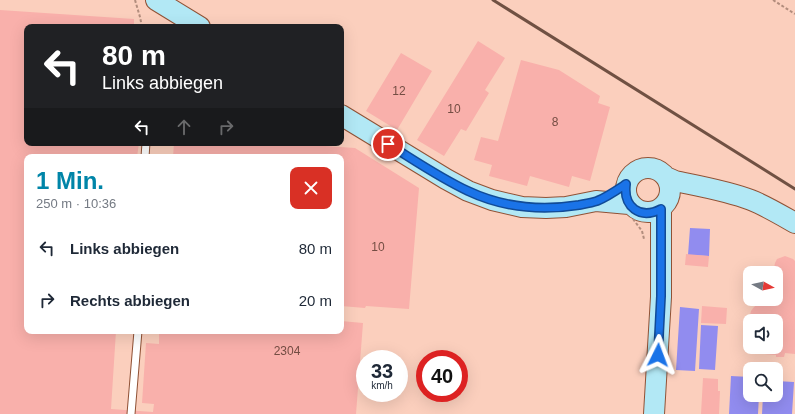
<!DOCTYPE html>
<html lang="de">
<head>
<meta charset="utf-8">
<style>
  :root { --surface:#fff; --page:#f6f6f7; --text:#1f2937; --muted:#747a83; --accent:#0085a8 }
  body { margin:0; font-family:Helvetica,sans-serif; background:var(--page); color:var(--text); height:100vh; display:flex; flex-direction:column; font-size:15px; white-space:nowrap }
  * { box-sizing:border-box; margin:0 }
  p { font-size:13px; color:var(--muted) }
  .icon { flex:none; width:22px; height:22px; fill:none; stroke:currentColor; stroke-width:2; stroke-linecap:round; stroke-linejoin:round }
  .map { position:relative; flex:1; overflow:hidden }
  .side { position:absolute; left:24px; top:154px; width:320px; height:180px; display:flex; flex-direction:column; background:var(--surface); border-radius:8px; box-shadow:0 4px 16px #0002 }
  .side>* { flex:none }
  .banner { position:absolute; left:24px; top:24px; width:320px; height:122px; border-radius:8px; box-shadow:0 4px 16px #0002; background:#202124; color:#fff; overflow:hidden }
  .needle { width:26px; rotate:98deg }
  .controls { position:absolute; left:743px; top:266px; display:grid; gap:8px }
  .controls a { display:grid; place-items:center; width:40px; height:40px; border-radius:8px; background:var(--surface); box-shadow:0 4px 16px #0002; font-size:20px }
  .speed { position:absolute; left:356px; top:350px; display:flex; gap:8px; font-size:20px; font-weight:700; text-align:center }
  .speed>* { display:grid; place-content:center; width:52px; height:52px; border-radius:50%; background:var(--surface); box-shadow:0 4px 16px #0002; line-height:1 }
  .speed small { font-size:10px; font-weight:400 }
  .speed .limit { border:6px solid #d22; background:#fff; color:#111 }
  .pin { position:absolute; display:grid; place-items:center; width:34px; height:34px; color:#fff; margin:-17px; border:2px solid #fff; border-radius:50%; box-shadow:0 1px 4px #0007 }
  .me { position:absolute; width:44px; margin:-22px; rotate:3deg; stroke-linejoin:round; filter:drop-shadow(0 0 3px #0008) }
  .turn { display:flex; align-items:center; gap:14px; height:84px; padding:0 12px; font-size:18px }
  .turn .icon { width:52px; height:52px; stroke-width:2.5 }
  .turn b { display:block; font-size:28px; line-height:34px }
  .lanes { display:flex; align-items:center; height:38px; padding:0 12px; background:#0003; justify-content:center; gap:20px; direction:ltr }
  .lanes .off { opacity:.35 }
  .round { display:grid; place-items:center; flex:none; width:42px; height:42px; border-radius:8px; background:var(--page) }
  .headline { display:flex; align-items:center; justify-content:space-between; height:68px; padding:0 12px }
  h1 { font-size:24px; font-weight:700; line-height:30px; color:var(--accent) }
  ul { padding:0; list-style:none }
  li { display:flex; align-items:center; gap:12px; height:52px; padding:0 12px }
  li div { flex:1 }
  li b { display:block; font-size:15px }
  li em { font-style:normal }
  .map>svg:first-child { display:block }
  .water { fill:#918cef }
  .building { fill:#f9b0ab }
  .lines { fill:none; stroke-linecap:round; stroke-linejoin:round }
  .lane-casing { stroke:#905236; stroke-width:9 }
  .secondary-casing { stroke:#905236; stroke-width:22 }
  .path { stroke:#b28d7d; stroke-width:2; stroke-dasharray:3 2; stroke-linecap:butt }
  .lane { stroke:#fff; stroke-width:7 }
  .secondary { stroke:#b2e8f5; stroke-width:20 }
  .rail { stroke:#705143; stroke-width:3 }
  .route-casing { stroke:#114b97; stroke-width:10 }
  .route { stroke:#1a73e8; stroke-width:7 }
  .labels { text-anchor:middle; stroke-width:3; stroke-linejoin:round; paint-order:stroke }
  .number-label { font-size:12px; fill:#744d43 }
</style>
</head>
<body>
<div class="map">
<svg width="795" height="414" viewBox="0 0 795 414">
  <rect width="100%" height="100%" fill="#fbcfbd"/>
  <!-- water -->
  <path class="water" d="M690,228l20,1 -1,27 -21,-1z
    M680,307l19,2 -4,62 -19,-1z
    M701,325l17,1 -3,44 -16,-1z
    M731,376l19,1v18h9l-1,19h-29z
    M776,381l18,1 -2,32h-30l1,-19h13z"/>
  <!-- building -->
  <path class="building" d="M0,10l134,9v8h-107v116h112l-2,14h-110v174h89l-5,78 42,3 1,-8 -12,-1 4,-60 13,1v-13h182v-10l22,2 -7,91h-356z
    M478,41l27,17 -20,32 4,3 -23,38 -5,-2 -17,27 -27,-16z
    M401,53l31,18 -35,59 -31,-19z
    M521,60l38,10 41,26 -2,7 12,4 -20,74 -18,-5 -3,11 -39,-11 -3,10 -38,-10 3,-11 -18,-5 7,-23 17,4z
    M174,143h107l74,5 64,40 -10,121 -43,-3 -1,2 -24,-2v-149h-168z
    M686,254l23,2 -1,11 -23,-2z
    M785,256l8,3 2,2v93l-10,-1 -1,4h-8v-2l-22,-2 1,-6h21v-26h-25l-1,-6 1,-4 3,-4 4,-3v-5h18v-24h2l-3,-3 -1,-4 1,-5 2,-4z
    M702,306l25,2 -1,16 -25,-1z
    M703,378l15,1v12h2l-1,23h-18z"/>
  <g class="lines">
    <defs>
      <path id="lane" d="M145,157l1,-14
        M131,414l7,-83"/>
      <path id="secondary" d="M156,0l44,27
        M341,115l105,64 22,12 24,9 30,7 24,1 20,-1 30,-6 33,3
        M626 190a22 22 0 1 1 44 0a22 22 0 1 1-44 0Z
        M666,177l9,4c24,5 53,10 76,19 15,6 30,15 44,23
        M654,414l7,-117v-88"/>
    </defs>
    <!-- lane casing -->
    <use href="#lane" class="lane-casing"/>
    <!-- secondary casing -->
    <use href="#secondary" class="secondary-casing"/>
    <!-- path -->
    <path class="path" d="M135,0l5,17 2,10
      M773,0l22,14
      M633,219l9,12 2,8"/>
    <!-- lane -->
    <use href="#lane" class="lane"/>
    <!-- secondary -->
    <use href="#secondary" class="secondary"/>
    <!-- rail -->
    <path class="rail" d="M493,0l302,189"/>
  </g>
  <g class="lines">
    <defs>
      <path id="route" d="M388,144c26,16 52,34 80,47 34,16 73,20 111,14 5,-1 12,-2 18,-4 10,-4 20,-11 29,-17 -3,23 14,36 35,25v87l-3,59"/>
    </defs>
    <!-- route casing -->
    <use href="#route" class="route-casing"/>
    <!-- route -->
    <use href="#route" class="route"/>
  </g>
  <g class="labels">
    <!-- number labels -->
    <g class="number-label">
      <text x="399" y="95">12</text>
      <text x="454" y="113">10</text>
      <text x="555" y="126">8</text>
      <text x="378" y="251">10</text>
      <text x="287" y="355">2304</text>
    </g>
  </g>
</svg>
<div class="controls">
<a><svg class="needle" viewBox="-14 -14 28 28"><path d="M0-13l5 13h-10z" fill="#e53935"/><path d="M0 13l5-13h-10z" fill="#747a83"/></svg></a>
<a><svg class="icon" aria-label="sound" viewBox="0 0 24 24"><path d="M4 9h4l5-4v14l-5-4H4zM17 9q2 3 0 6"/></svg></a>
<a><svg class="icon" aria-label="search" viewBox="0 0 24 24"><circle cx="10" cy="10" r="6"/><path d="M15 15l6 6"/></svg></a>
</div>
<div class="speed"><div>33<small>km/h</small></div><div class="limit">40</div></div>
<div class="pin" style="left:388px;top:144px;background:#d93025"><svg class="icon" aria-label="arrive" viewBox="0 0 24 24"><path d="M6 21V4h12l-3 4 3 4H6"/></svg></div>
<svg class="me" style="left:658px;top:355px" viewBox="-20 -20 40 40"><path d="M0-17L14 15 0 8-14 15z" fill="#1a73e8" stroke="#fff" stroke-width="4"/></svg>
<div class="banner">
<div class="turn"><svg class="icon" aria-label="left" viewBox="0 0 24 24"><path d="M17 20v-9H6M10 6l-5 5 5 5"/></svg><div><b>80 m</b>Links abbiegen</div></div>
<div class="lanes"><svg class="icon" aria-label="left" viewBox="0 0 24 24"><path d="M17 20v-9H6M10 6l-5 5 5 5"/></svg><svg class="icon off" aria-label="ahead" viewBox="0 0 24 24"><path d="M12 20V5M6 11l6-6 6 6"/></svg><svg class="icon off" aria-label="right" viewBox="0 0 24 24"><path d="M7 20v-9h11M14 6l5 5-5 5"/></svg></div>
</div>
<section class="side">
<div class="headline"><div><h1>1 Min.</h1><p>250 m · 10:36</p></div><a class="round" style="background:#d93025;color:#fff"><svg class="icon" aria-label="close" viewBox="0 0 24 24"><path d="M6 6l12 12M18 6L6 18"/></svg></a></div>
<ul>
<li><svg class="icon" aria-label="left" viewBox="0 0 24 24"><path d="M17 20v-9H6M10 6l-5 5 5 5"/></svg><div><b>Links abbiegen</b></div><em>80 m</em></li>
<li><svg class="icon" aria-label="right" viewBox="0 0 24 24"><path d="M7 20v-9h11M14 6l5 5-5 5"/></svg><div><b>Rechts abbiegen</b></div><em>20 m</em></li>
</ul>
</section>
</div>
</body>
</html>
